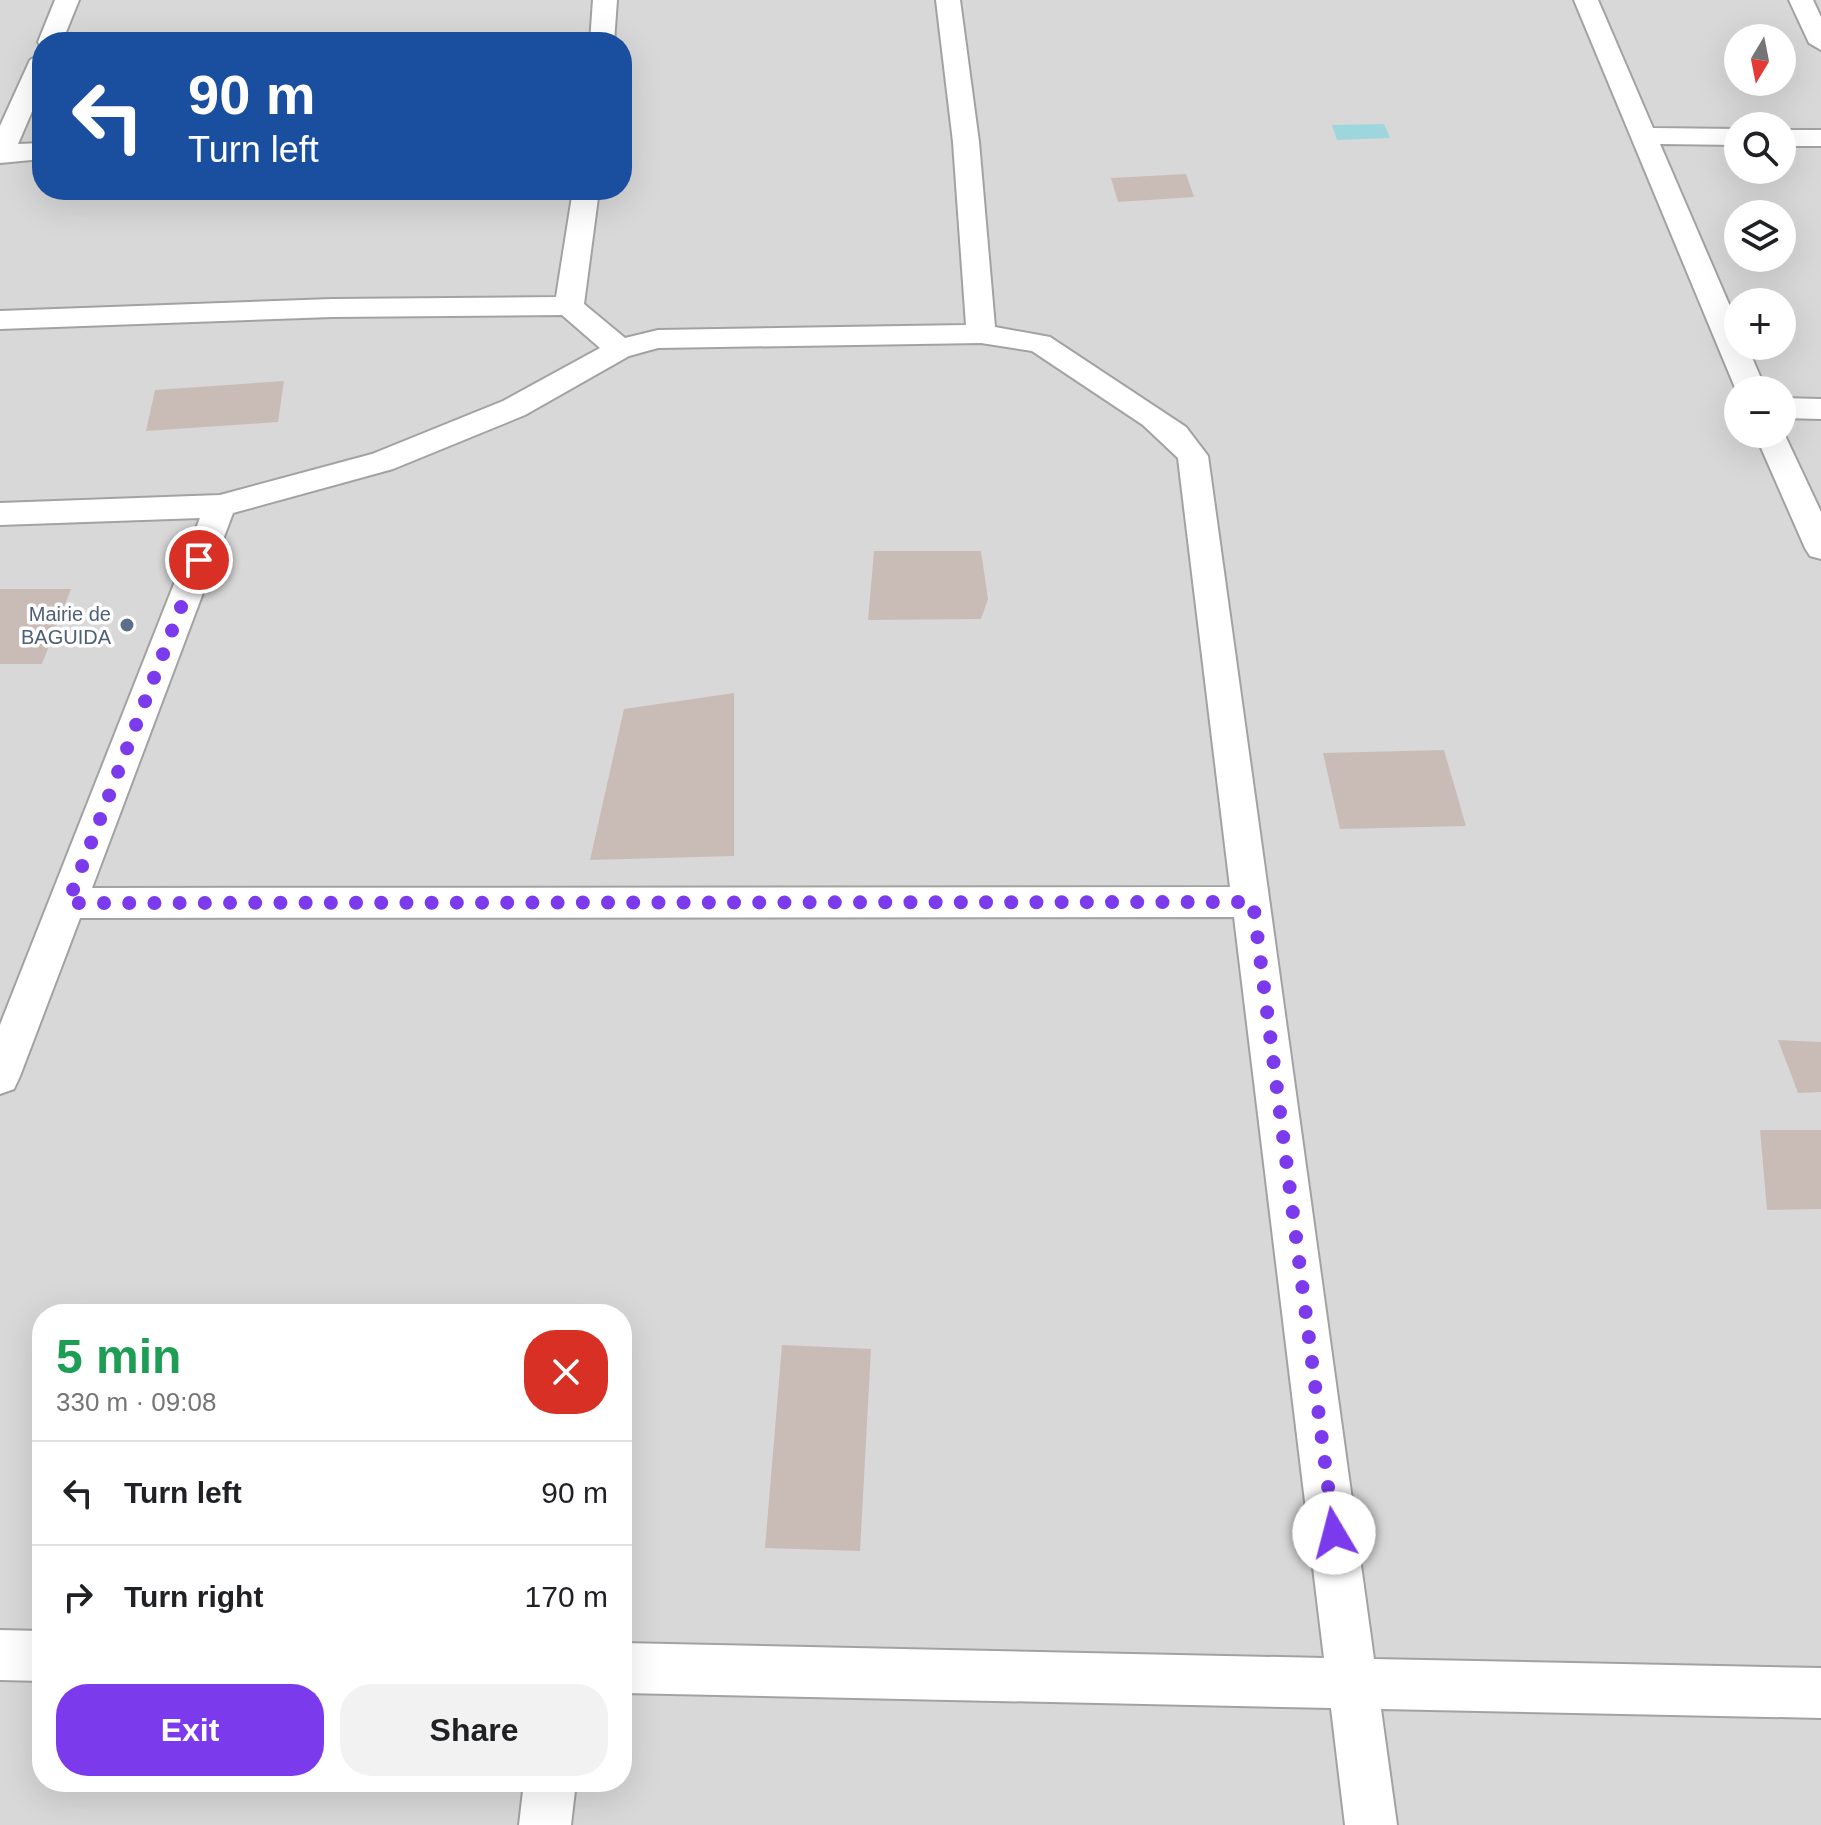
<!DOCTYPE html>
<html lang="en">
<head>
<meta charset="utf-8">
<style>
  :root { --surface:#fff; --page:#f2f2f2; --text:#202124; --muted:#757577; --line:#e0e0e0; --accent:#7c3aed }
  body { margin:0; font-family:Arial,sans-serif; background:var(--page); color:var(--text); height:100vh; display:flex; flex-direction:column; font-size:30px; white-space:nowrap }
  * { box-sizing:border-box; margin:0 }
  p { font-size:26px; color:var(--muted) }
  .icon { flex:none; width:44px; height:44px; fill:none; stroke:currentColor; stroke-width:2; stroke-linecap:round; stroke-linejoin:round }
  .map { position:relative; flex:1; overflow:hidden }
  .drawer { position:absolute; left:32px; top:1304px; width:600px; height:488px; display:flex; flex-direction:column; background:var(--surface); border-radius:32px; box-shadow:0 8px 32px #0002 }
  .drawer>* { flex:none }
  .guide { position:absolute; left:32px; top:32px; width:600px; height:168px; border-radius:32px; box-shadow:0 8px 32px #0002; background:#1a4fa0; color:#fff; overflow:hidden }
  .needle { width:52px; rotate:190deg }
  .fabs { position:absolute; left:1724px; top:24px; display:grid; gap:16px }
  .fabs a { display:grid; place-items:center; width:72px; height:72px; border-radius:50%; background:var(--surface); box-shadow:0 8px 32px #0002; font-size:40px }
  .pin { position:absolute; display:grid; place-items:center; width:68px; height:68px; color:#fff; margin:-34px; border:4px solid #fff; border-radius:50%; box-shadow:0 2px 8px #0007 }
  .me { position:absolute; width:88px; margin:-44px; rotate:352deg; stroke-linejoin:round; filter:drop-shadow(0 0 6px #0008) }
  .turn { display:flex; align-items:center; gap:28px; height:168px; padding:0 24px; font-size:36px }
  .turn .icon { width:104px; height:104px; stroke-width:2.5 }
  .turn b { display:block; font-size:56px; line-height:68px }
  .round { display:grid; place-items:center; flex:none; width:84px; height:84px; border-radius:32px; background:var(--page) }
  .summary { display:flex; align-items:center; justify-content:space-between; height:136px; padding:0 24px }
  h1 { font-size:48px; font-weight:600; line-height:60px; color:#1e9e55 }
  .action { display:flex; gap:16px; margin-top:auto; padding:16px 24px }
  .action a { flex:1; height:92px; border-radius:32px; background:var(--accent); color:#fff; font-size:32px; font-weight:600; line-height:92px; text-align:center }
  .action a+a { background:var(--page); color:var(--text) }
  ul { padding:0; list-style:none }
  li { display:flex; align-items:center; gap:24px; height:104px; padding:0 24px; border-top:2px solid var(--line) }
  li div { flex:1 }
  li b { display:block; font-size:30px }
  li em { font-style:normal }
  .map>svg:first-child { display:block }
  .residential { fill:#d9d8d8; fill-rule:evenodd }
  .water { fill:#9ed6dd }
  .building { fill:#c9bcb6 }
  .lines { fill:none; stroke-linecap:round; stroke-linejoin:round }
  .street-casing { stroke:#a2a2a2; stroke-width:4 }
  .street { fill:#fff; fill-rule:evenodd }
  .route { stroke:#7c3aed; stroke-width:14; stroke-dasharray:0 25.2 }
  .service-dot { fill:#5c6f8a; stroke:#fff; stroke-width:3 }
  .labels { text-anchor:middle; stroke-width:7; stroke-linejoin:round; paint-order:stroke }
  .service-label { font-size:20px; fill:#4e5e75; stroke:#fff; text-anchor:end }
</style>
</head>
<body>
<div class="map">
<svg width="1821" height="1825" viewBox="0 0 1821 1825">
  <rect width="100%" height="100%" fill="#ede7e0"/>
  <!-- residential -->
  <path class="residential" d="M0,0h1821v1825h-1821zM1738,38h44v44h-44zM42,42h580v148h-580zM1738,126h44v44h-44zM1738,214h44v44h-44zM1738,302h44v44h-44zM1738,390h44v44h-44zM42,1314h580v468h-580z"/>
  <!-- water -->
  <path class="water" d="M1384,124l6,14 -53,2 -5,-15z"/>
  <!-- building -->
  <path class="building" d="M184,35l-3,7h-96l2,-5z
    M298,36l-6,6h-64l1,-4z
    M1186,174l8,23 -76,5 -7,-24z
    M284,381l-6,41 -132,9 9,-41z
    M874,551h107l7,48 -7,20 -113,1z
    M0,589h71l-29,75h-42z
    M734,693v163l-144,4 34,-151z
    M1444,750l22,76 -126,3 -17,-76z
    M1778,1040l43,2v50l-23,1z
    M1760,1130h61v79l-54,1z
    M782,1345l89,4 -11,202 -95,-3z"/>
  <g class="lines">
    <defs>
      <path id="street" d="M55,0h24l-17,42h-20l-1,5 -3,-5z
        M593,0h24l-3,42h-24z
        M936,0h24l19,142 16,185 55,10 136,90 22,29 166,1203 447,9v50l-440,-9 16,116h-52l-14,-117 -709,-15v-50l702,15 -90,-741 -1154,1 -60,158 -6,13 -14,5v-69l200,-507 -200,7v-22l220,-8 152,-41 131,-53 97,-53 -38,-33 -230,2 -332,12v-18l332,-12 224,-2 17,-107h26l-15,114 41,34 33,-8 308,-5 -13,-183zM981,343l51,8 111,74 35,33 52,429 -1138,1 141,-375 160,-44 132,-54 104,-59 29,-8z
        M1574,0h24l55,128 85,1v16l-78,-1 78,181v21h9l19,44h-28v3l-2,-3z
        M1789,0h24l8,17v33l-12,-7z
        M42,53v35l-24,56 24,-1v16l-42,4v-37l30,-66z
        M1782,130h39v16h-39z
        M1782,398l39,1v20l-39,-1z
        M1782,429l39,83v47l-11,-3 -5,-8 -50,-114h27z
        M0,1630l42,1v50l-42,-1z
        M524,1782h52l-5,43h-52z"/>
    </defs>
    <!-- street casing -->
    <use href="#street" class="street-casing"/>
    <!-- street -->
    <use href="#street" class="street"/>
  </g>
  <g class="lines">
    <!-- route -->
    <path class="route" d="M199,560l-131,343 1185,-1 81,631"/>
  </g>
  <!-- markers -->
  <circle class="service-dot" cx="127" cy="625" r="8"/>
  <g class="labels">
    <!-- service labels -->
    <g class="service-label">
      <text x="111" y="621">Mairie de<tspan x="111" dy="23">BAGUIDA</tspan></text>
    </g>
  </g>
</svg>
<div class="fabs">
<a><svg class="needle" viewBox="-14 -14 28 28"><path d="M0-13l5 13h-10z" fill="#e53935"/><path d="M0 13l5-13h-10z" fill="#757577"/></svg></a>
<a><svg class="icon" aria-label="search" viewBox="0 0 24 24"><circle cx="10" cy="10" r="6"/><path d="M15 15l6 6"/></svg></a>
<a><svg class="icon" aria-label="layers" viewBox="0 0 24 24"><path d="M12 4l9 5-9 5-9-5zM3 14l9 5 9-5"/></svg></a>
<a>+</a>
<a>−</a>
</div>
<div class="pin" style="left:199px;top:560px;background:#d93025"><svg class="icon" aria-label="arrive" viewBox="0 0 24 24"><path d="M6 21V4h12l-3 4 3 4H6"/></svg></div>
<svg class="me" style="left:1334px;top:1533px" viewBox="-20 -20 40 40"><circle r="19" fill="#fff"/><path d="M0-13L10 11 0 6-10 11z" fill="#7c3aed"/></svg>
<div class="guide">
<div class="turn"><svg class="icon" aria-label="left" viewBox="0 0 24 24"><path d="M17 20v-9H6M10 6l-5 5 5 5"/></svg><div><b>90 m</b>Turn left</div></div>
</div>
<section class="drawer">
<div class="summary"><div><h1>5 min</h1><p>330 m · 09:08</p></div><a class="round" style="background:#d93025;color:#fff"><svg class="icon" aria-label="close" viewBox="0 0 24 24"><path d="M6 6l12 12M18 6L6 18"/></svg></a></div>
<ul>
<li><svg class="icon" aria-label="left" viewBox="0 0 24 24"><path d="M17 20v-9H6M10 6l-5 5 5 5"/></svg><div><b>Turn left</b></div><em>90 m</em></li>
<li><svg class="icon" aria-label="right" viewBox="0 0 24 24"><path d="M7 20v-9h11M14 6l5 5-5 5"/></svg><div><b>Turn right</b></div><em>170 m</em></li>
</ul>
<div class="action"><a>Exit</a><a>Share</a></div>
</section>
</div>
</body>
</html>
